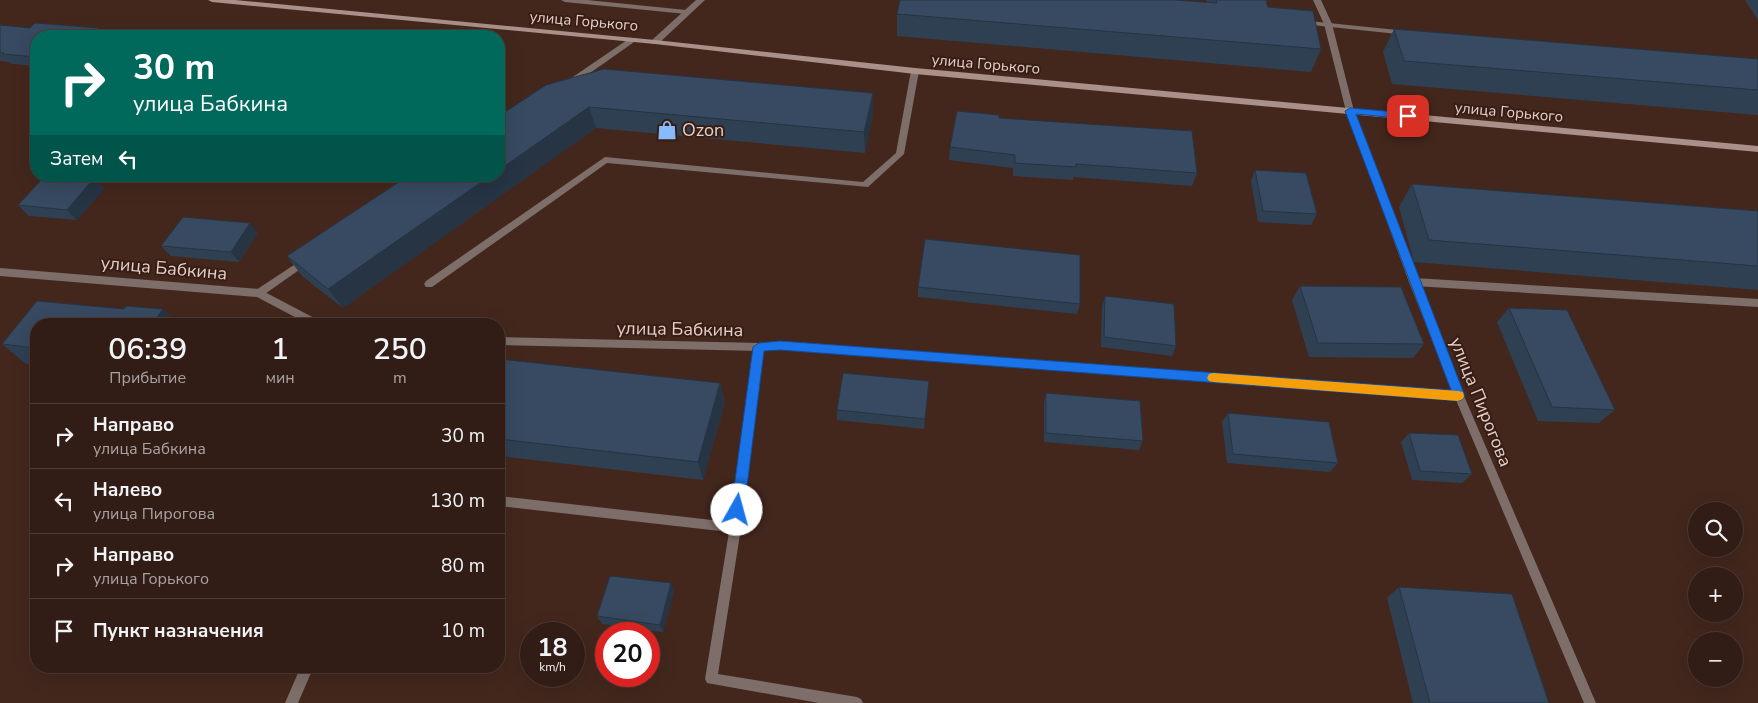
<!DOCTYPE html>
<html lang="ru">
<head>
<meta charset="utf-8">
<style>
  :root { --surface:#321d16; --page:#3a261f; --text:#f1f3f6; --muted:#a8a2a1; --line:#4d3b35 }
  body { margin:0; font-family:"Nunito Sans",sans-serif; background:var(--page); color:var(--text); height:100vh; display:flex; flex-direction:column; font-size:19px; white-space:nowrap }
  * { box-sizing:border-box; margin:0 }
  p { font-size:16px; color:var(--muted) }
  .icon { flex:none; width:28px; height:28px; fill:none; stroke:currentColor; stroke-width:2; stroke-linecap:round; stroke-linejoin:round }
  .map { position:relative; flex:1; overflow:hidden }
  .panel { position:absolute; left:30px; top:318px; width:475px; height:355px; display:flex; flex-direction:column; background:var(--surface); border-radius:20px; box-shadow:0 5px 20px #0002,0 0 0 1px var(--line) }
  .panel>* { flex:none }
  .guide { position:absolute; left:30px; top:30px; width:475px; height:152px; border-radius:20px; box-shadow:0 5px 20px #0002,0 0 0 1px var(--line); background:#00695c; color:#fff; overflow:hidden }
  .fabs { position:absolute; left:1688px; top:502px; display:grid; gap:10px }
  .fabs a { display:grid; place-items:center; width:55px; height:55px; border-radius:50%; background:var(--surface); box-shadow:0 5px 20px #0002,0 0 0 1px var(--line); font-size:25px }
  .speed { position:absolute; left:520px; top:622px; display:flex; gap:10px; font-size:25px; font-weight:700; text-align:center }
  .speed>* { display:grid; place-content:center; width:65px; height:65px; border-radius:50%; background:var(--surface); box-shadow:0 5px 20px #0002,0 0 0 1px var(--line); line-height:1 }
  .speed small { font-size:12px; font-weight:400 }
  .speed .limit { border:8px solid #d22; background:#fff; color:#111 }
  .pin { position:absolute; display:grid; place-items:center; width:42px; height:42px; color:#fff; margin:-21px; border-radius:10px; box-shadow:0 2px 8px #0006 }
  .me { position:absolute; width:55px; margin:-28px; rotate:7deg; stroke-linejoin:round; filter:drop-shadow(0 0 4px #0008) }
  .turn { display:flex; align-items:center; gap:18px; height:105px; padding:0 20px; font-size:22px }
  .turn .icon { width:65px; height:65px; stroke-width:2.5 }
  .turn b { display:block; font-size:35px; line-height:42px }
  .then { display:flex; align-items:center; height:48px; padding:0 20px; background:#0003; gap:10px; font-size:19px }
  .eta { display:flex; justify-content:space-evenly; align-items:center; height:85px; text-align:center }
  .eta b { font-size:30px; font-weight:600; line-height:35px }
  ul { padding:0; list-style:none }
  li { display:flex; align-items:center; gap:15px; height:65px; padding:0 20px; border-top:1px solid var(--line) }
  li div { flex:1 }
  li b { display:block; font-size:19px }
  li em { font-style:normal }
  .map>svg:first-child { display:block }
  .lines { fill:none; stroke-linecap:round; stroke-linejoin:round }
  .lane { fill:#7d6e69; fill-rule:evenodd }
  .street { fill:#7d6e69; fill-rule:evenodd }
  .secondary { fill:#a99189; fill-rule:evenodd }
  .wall { fill:#2f4053 }
  .shaded-wall { fill:#263444 }
  .building { fill:#374a61; stroke:#263444 }
  .route { fill:#1a73e8; stroke:#114b97 }
  .slow { fill:#f59e0b }
  .labels { text-anchor:middle; stroke-width:4; stroke-linejoin:round; paint-order:stroke }
  .far-street-label { font-size:15px; fill:#e1cfc8; stroke:#381d14 }
  .poi-label { font-size:18px; fill:#e1cfc8; stroke:#381d14; text-anchor:start }
  .street-label { font-size:18px; fill:#e1cfc8; stroke:#381d14 }
</style>
</head>
<body>
<div class="map">
<svg width="1758" height="703" viewBox="0 0 1758 703">
  <rect width="100%" height="100%" fill="#43271d"/>
  <g class="lines">
    <!-- lane -->
    <path class="lane" d="M561,0h26l99,10 4,2 -4,2 -121,-12z
      M1299,20l108,11 4,2 -4,2 -105,-11 -4,-2z
      M630,38h6l1,2 -64,45h-6v-4z
      M915,68l4,3 -15,83 -36,33 -261,-24 -175,124h-6l-2,-3 2,-3 179,-124 258,25 33,-29 15,-82z
      M306,257l3,2 2,2 -2,2 -47,33h-6l-2,-3 2,-3z
      M1414,278l344,21v8l-344,-21 -5,-4z
      M759,343l4,1 1,3 -23,181 -23,146 139,23 4,2 2,4h-44l-112,-20 -2,-4 24,-147 -230,-26v-10l231,26 24,-175 1,-3z"/>
    <!-- street -->
    <path class="street" d="M696,0h9l-47,44h-6v-4z
      M1313,0h8l11,24 22,87 65,171 45,114 132,307h-12l-128,-303 -676,-51 -21,2 -260,-6v-8l260,6 21,-2 672,50 -43,-109 -63,-171 -22,-87z
      M0,268l259,21 61,32 2,3h-14l-51,-27 -257,-21z
      M301,666h13l-16,37h-13z"/>
    <!-- secondary -->
    <path class="secondary" d="M208,0h27l420,40 260,28 843,78v6l-843,-78 -260,-30 -443,-42z"/>
  </g>
  <!-- wall -->
  <path class="wall" d="M1206,0h60l2,7 53,42 -10,23 -414,-36v-22l310,-11z
    M1745,0h13v20z
    M0,25l36,11v30l-24,-2 -2,-2 -10,-1z
    M1394,29l364,30v56l-366,-31 -9,-32z
    M546,85l327,8v21l-8,39 -269,-25 -253,180 -41,-32 -15,-20z
    M999,118l198,55 -5,13 -119,-9v3l-60,-4v-8l-64,-8 1,-13z
    M1255,170l62,44 -6,11 -53,-3 -7,-41z
    M94,178l10,11 -27,31 -48,-4 -11,-11z
    M1412,184l346,27v79l-344,-28 -15,-55z
    M258,233l-19,29 -68,-6 -10,-10z
    M1300,286l124,58 -11,14 -104,-1 -17,-57z
    M918,287l162,17 -3,10 -159,-17z
    M1105,296l71,50 -4,10 -71,-9 1,-40z
    M37,301l87,8 2,-3 37,3 14,15h-141v41l-10,-1 -24,-20z
    M1509,308l106,102 -16,13 -61,-2 -41,-99z
    M499,359l221,24 5,19 -22,78 -204,-24z
    M929,381l-5,48 -87,-9v-10z
    M1046,393l97,48 -4,9 -95,-8v-39z
    M1228,413l110,50 -8,9 -103,-9 -5,-41z
    M1409,433l63,41 -10,9 -50,-3 -11,-38z
    M1399,587l150,116h-136l-26,-105z
    M674,591l-11,41 -61,-8 -5,-8z"/>
  <!-- shaded-wall -->
  <path class="shaded-wall" d="M99,28l6,8h-14z
    M873,93v21l-8,39 -1,-21z
    M589,107l7,21 -253,180 -15,-19 162,-113h9v-6z
    M94,178l10,11 -27,31 -10,-10z
    M250,223l8,10 -19,29 -8,-10z
    M163,309l14,15h-19l-3,-4z
    M720,383l5,19 -22,78 -5,-18z
    M671,583l3,8 -11,41 -3,-7z"/>
  <!-- building -->
  <path class="building" d="M900,0h275l42,3 -1,-3h50l2,7 45,4 8,38 -424,-35z
    M35,23l64,5 -8,8h-55v21l-33,-3 1,-1 -4,-1v-27l30,3z
    M1394,29l364,30v31l-354,-29z
    M604,69l269,24 -9,39 -275,-25 -90,63v-54l47,-31z
    M957,111l42,4v3l193,13 5,42 -121,-9v3l-61,-4v-8l-65,-8z
    M1255,170l51,3 11,41 -54,-3z
    M45,176h29l20,2 -27,32 -49,-5z
    M408,176h82l-162,113 -41,-33z
    M1412,184l346,27v55l-329,-26z
    M183,217l67,6 -19,29 -70,-6z
    M925,239l155,16v49l-162,-17z
    M1300,286l101,1 23,57 -106,-1z
    M1105,296l69,8 2,42 -72,-9z
    M37,301l87,8 2,-3 37,3 -8,11 12,2 -1,2h-130v24l-34,-4z
    M1509,308l58,2 48,100 -63,-3z
    M499,359l221,24 -22,79 -199,-23z
    M843,373l86,8 -4,38 -88,-9z
    M1046,393l94,8 3,40 -97,-8z
    M1228,413l101,9 9,41 -105,-9z
    M1409,433l49,2 14,39 -52,-3z
    M610,576l61,7 -11,42 -63,-9z
    M1399,587l113,7 37,109h-119z"/>
  <!-- route -->
  <path class="route" d="M1350,108l58,5 5,3 -5,3 -52,-5 109,282 -2,3 -4,2 -679,-51 -16,1 -20,159 -2,4 -5,2 -4,-2 -2,-4 22,-163 6,-4 21,-2 671,49 -106,-279z"/>
  <!-- slow -->
  <path class="slow" d="M1213,373l245,18 5,1 1,4 -1,3 -5,2 -245,-19 -4,-1 -2,-3 2,-4z"/>
  <!-- icons -->
  <defs>
    <symbol id="shop-bare" viewBox="-9 -9 18 18"><path d="M-5-2.5h2.3a2.7 3.5 0 0 1 5.4 0H5L5.5 6h-11ZM-1.5-2.5h3a1.5 2.3 0 0 0-3 0Z" fill="#87bbfb" stroke="#381d14" stroke-width="2.5" paint-order="stroke"/></symbol>
  </defs>
  <g fill-rule="evenodd">
    <use href="#shop-bare" x="653" y="116" width="28" height="28"/>
  </g>
  <g class="labels">
    <!-- far-street labels -->
    <g class="far-street-label">
      <text transform="translate(584 21) rotate(5)" y="5">улица Горького</text>
      <text transform="translate(986 64) rotate(5)" y="5">улица Горького</text>
      <text transform="translate(1509 112) rotate(5)" y="5">улица Горького</text>
    </g>
    <!-- poi labels -->
    <g class="poi-label">
      <text x="682" y="136">Ozon</text>
    </g>
    <!-- street labels -->
    <g class="street-label">
      <text transform="translate(164 268) rotate(5)" y="6">улица Бабкина</text>
      <text transform="translate(680 329) rotate(1)" y="6">улица Бабкина</text>
      <text transform="translate(1481 402) rotate(68)" y="6">улица Пирогова</text>
    </g>
  </g>
</svg>
<div class="fabs">
<a><svg class="icon" aria-label="search" viewBox="0 0 24 24"><circle cx="10" cy="10" r="6"/><path d="M15 15l6 6"/></svg></a>
<a>+</a>
<a>−</a>
</div>
<div class="speed"><div>18<small>km/h</small></div><div class="limit">20</div></div>
<div class="pin" style="left:1408px;top:116px;background:#d93025"><svg class="icon" aria-label="arrive" viewBox="0 0 24 24"><path d="M6 21V4h12l-3 4 3 4H6"/></svg></div>
<svg class="me" style="left:737px;top:510px" viewBox="-20 -20 40 40"><circle r="19" fill="#fff"/><path d="M0-13L10 11 0 6-10 11z" fill="#1a73e8"/></svg>
<div class="guide">
<div class="turn"><svg class="icon" aria-label="right" viewBox="0 0 24 24"><path d="M7 20v-9h11M14 6l5 5-5 5"/></svg><div><b>30 m</b>улица Бабкина</div></div>
<div class="then">Затем<svg class="icon" aria-label="left" viewBox="0 0 24 24"><path d="M17 20v-9H6M10 6l-5 5 5 5"/></svg></div>
</div>
<section class="panel">
<div class="eta">
<div><b>06:39</b><p>Прибытие</p></div>
<div><b>1</b><p>мин</p></div>
<div><b>250</b><p>m</p></div>
</div>
<ul>
<li><svg class="icon" aria-label="right" viewBox="0 0 24 24"><path d="M7 20v-9h11M14 6l5 5-5 5"/></svg><div><b>Направо</b><p>улица Бабкина</p></div><em>30 m</em></li>
<li><svg class="icon" aria-label="left" viewBox="0 0 24 24"><path d="M17 20v-9H6M10 6l-5 5 5 5"/></svg><div><b>Налево</b><p>улица Пирогова</p></div><em>130 m</em></li>
<li><svg class="icon" aria-label="right" viewBox="0 0 24 24"><path d="M7 20v-9h11M14 6l5 5-5 5"/></svg><div><b>Направо</b><p>улица Горького</p></div><em>80 m</em></li>
<li><svg class="icon" aria-label="arrive" viewBox="0 0 24 24"><path d="M6 21V4h12l-3 4 3 4H6"/></svg><div><b>Пункт назначения</b></div><em>10 m</em></li>
</ul>
</section>
</div>
</body>
</html>
